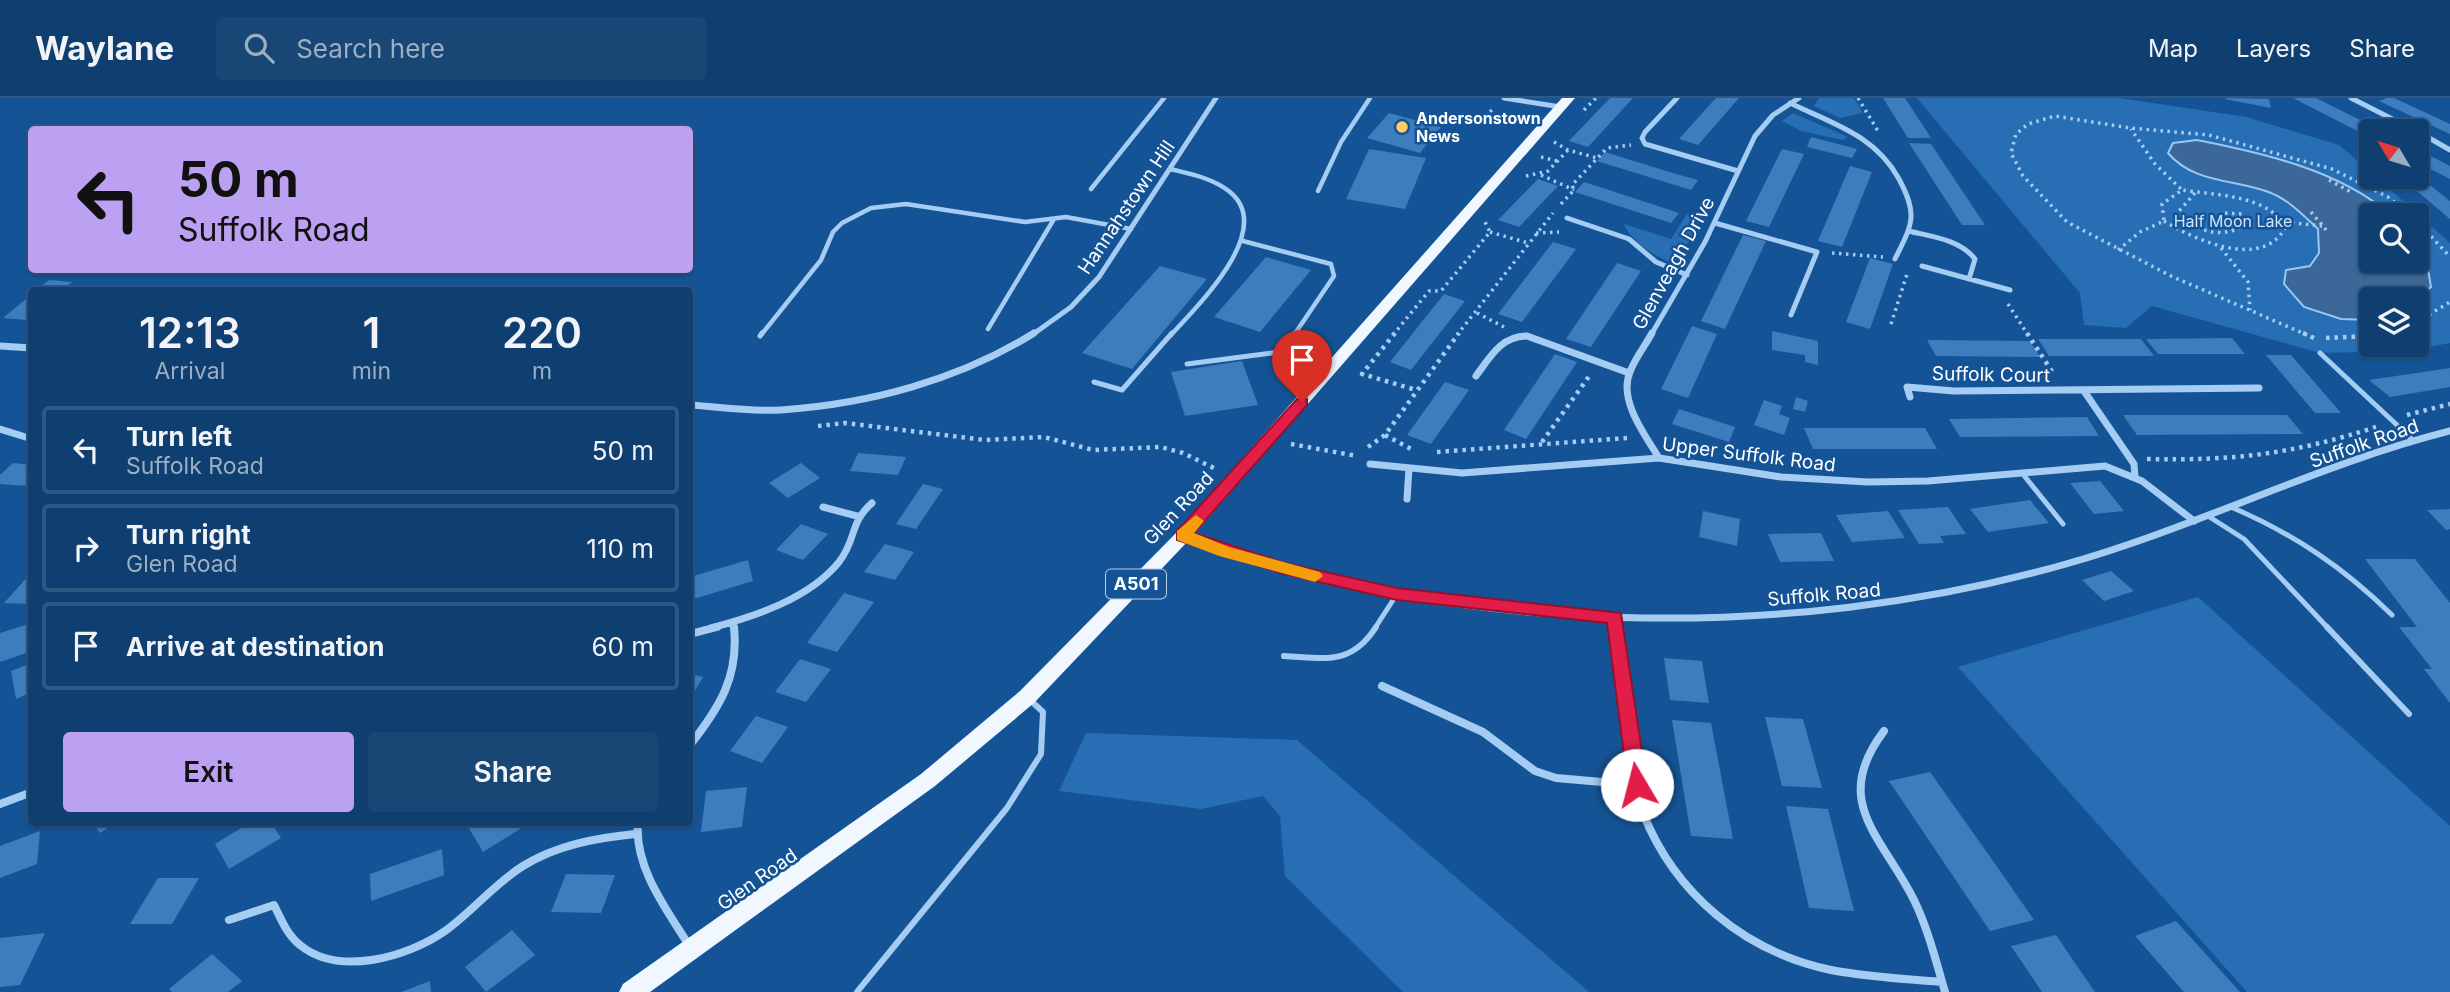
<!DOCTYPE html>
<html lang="en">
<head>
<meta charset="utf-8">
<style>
  :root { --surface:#0f3f70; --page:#184675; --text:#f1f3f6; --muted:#9bafc3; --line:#2f5883; --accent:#bca0f2 }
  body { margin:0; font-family:Inter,sans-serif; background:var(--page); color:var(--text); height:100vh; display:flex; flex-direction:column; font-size:26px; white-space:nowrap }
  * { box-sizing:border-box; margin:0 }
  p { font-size:23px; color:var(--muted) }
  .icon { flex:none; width:38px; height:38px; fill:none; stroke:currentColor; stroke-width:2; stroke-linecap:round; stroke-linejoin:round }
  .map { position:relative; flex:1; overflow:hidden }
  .details { position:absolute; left:28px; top:189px; width:665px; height:539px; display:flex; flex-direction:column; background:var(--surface); border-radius:7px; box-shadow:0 2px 5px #0004,0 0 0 2px var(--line) }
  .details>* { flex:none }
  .top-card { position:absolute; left:28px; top:28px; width:665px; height:147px; border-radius:7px; box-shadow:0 2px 5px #0004,0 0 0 2px var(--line); background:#bca0f2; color:#111; overflow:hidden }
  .needle { width:46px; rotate:308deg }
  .fabs { position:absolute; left:2359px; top:21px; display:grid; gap:14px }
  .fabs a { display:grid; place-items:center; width:70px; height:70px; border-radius:7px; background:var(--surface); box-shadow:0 2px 5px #0004,0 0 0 2px var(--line); font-size:35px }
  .pin { position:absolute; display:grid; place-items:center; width:60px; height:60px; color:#fff; margin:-72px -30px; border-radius:50% 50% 50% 0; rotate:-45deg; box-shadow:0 0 7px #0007 }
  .pin .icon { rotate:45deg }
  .me { position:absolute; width:77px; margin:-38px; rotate:352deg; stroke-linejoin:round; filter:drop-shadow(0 0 5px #0008) }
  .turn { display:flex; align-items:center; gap:24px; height:147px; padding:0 35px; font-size:32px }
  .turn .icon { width:91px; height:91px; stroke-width:2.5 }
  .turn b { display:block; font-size:49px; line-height:60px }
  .eta { display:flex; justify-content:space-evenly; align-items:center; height:119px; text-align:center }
  .eta b { font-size:42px; font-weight:600; line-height:49px }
  .button { display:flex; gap:14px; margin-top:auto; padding:14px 35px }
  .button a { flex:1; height:80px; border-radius:7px; background:var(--accent); color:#111; font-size:28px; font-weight:600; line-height:80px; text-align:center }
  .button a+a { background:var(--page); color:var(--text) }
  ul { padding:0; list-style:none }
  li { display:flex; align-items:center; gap:21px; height:88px; margin:0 14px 10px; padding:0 21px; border:4px solid var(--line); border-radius:7px }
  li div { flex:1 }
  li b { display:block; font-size:26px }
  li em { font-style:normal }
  header { display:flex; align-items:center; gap:42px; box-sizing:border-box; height:98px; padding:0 35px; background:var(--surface); border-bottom:2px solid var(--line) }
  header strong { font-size:33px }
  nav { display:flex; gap:38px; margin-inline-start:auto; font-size:24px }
  .search { width:490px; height:63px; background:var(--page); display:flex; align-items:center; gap:18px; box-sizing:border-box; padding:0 24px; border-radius:7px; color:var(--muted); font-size:26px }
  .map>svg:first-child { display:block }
  .green { fill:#286eb4; fill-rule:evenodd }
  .water { fill:#3b6898; stroke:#97c8f5; stroke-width:2 }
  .building { fill:#3d7dbd }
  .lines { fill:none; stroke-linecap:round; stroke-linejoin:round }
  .path-far1 { stroke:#a5ccf2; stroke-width:3.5; stroke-dasharray:2.5 4.5; stroke-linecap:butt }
  .path { stroke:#a5ccf2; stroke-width:4.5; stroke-dasharray:3.5 5; stroke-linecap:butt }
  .service-far2 { stroke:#a5ccf2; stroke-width:4.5 }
  .service-far1 { stroke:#a5ccf2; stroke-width:5 }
  .service { stroke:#a5ccf2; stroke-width:6 }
  .minor-far2 { stroke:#a5ccf2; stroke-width:5 }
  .minor-far1 { stroke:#a5ccf2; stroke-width:7 }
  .minor { stroke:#a5ccf2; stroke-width:8 }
  .primary { fill:#f0f7ff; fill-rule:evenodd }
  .route { fill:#e11d48; stroke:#92132f; stroke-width:2 }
  .slow { fill:#f59e0b }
  .poi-dot { fill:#ffcb66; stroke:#145496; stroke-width:2.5 }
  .labels { text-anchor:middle; stroke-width:5; stroke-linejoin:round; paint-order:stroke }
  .far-poi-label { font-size:16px; font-weight:bold; fill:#fff; stroke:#145496; text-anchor:start }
  .far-park-label { font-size:16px; fill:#cde5fc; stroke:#145496 }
  .shield { fill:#145496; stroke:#b8cce0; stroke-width:2 }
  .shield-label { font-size:18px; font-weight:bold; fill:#fff }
  .street-label { font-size:19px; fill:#fff; stroke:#145496 }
</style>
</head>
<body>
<header>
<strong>Waylane</strong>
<div class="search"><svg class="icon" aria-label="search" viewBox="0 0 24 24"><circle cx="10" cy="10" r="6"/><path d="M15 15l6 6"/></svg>Search here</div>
<nav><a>Map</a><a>Layers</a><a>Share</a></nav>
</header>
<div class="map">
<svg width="2450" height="894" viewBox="0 0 2450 894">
  <rect width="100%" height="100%" fill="#145496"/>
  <!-- green -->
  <path class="green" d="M1819,0h35l9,15 -23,5 -26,-12z
    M1917,0h202l127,19 93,28 32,27v5h5l74,66v100l-43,8 -87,2 -168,-47 -26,22 -42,-3 -4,-32zM2371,117h46v46h-46zM2371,201h46v46h-46z
    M1793,15l55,24 -6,3 -41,-9 -19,-10z
    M1687,116l14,4 -23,44c-15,3 -50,-24 -54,-38l47,15z
    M2198,499l252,229v166h-203l-289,-325z
    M1086,635l211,7 292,252h-186l-118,-116 -5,-60 -17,-20 -62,13 -142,-18z"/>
  <!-- water -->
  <path class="water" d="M2197,42c66,13 142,30 194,75h-20v46h46v-16l9,12 5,30 -17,12h-43v21l-30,-1 -37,-12 -20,-23 2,-14 24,-4 9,-13 -1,-24c-14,-13 -29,-29 -47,-36 -35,-14 -77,-9 -103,-40l5,-10z"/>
  <!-- building -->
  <path class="building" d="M1610,0h23l-45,49 -19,-6z
    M1716,0h23l-41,47 -19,-6z
    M1883,0h22l26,40h-23z
    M2226,0l43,1 2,9 -46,-9z
    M2293,0h23l66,33h-11v7z
    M2387,0h7l56,26v10l-71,-33z
    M1389,15l52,14 -21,26 -53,-15z
    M1811,39l46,12 -5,9 -45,-11z
    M1909,45l22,1 54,81h-23z
    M1369,51l57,9 -21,51 -59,-10z
    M1782,51l22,5 -35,73 -23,-6z
    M2417,51l33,17v13l-33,-17z
    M1605,54l71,22 22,6 -7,10 -94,-29z
    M1850,68l22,6 -30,75 -24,-6z
    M1538,81l20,7 -39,41 -21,-7z
    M1584,84l22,7 73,24 -8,10 -96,-31z
    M2411,88h20l19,15v18z
    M1743,137l23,6 -41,88 -24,-8z
    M1553,144l23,7 -54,73 -24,-8z
    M1266,159l45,13 -51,62 -46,-15z
    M1870,160l23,6 -23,65 -24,-7z
    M1617,165l24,8 -50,76 -25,-8z
    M1160,168l47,13 -75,90 -50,-16z
    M49,182l23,2 -11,8h-25z
    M32,196v21l-6,5 -23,-2z
    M1444,196l21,7 -54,69 -21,-8z
    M1692,228l25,8 -29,64 -27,-9z
    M1772,233l46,10v24l-13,-3v-7l-33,-5z
    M2232,240l13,16h-87l-12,-15z
    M2038,241h103l13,17h-105z
    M1927,242l103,1 10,16 -104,-1z
    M1555,256l22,8 -51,77 -22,-9z
    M2266,257h25l50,58h-26z
    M1242,263l16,44 -73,11 -14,-44z
    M2450,270v19l-60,10 -21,-17z
    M1445,284l24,8 -38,54 -24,-9z
    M1796,299l12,4 -3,11 -12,-3z
    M1764,302l18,6 -3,8 11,4 -6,17 -30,-10z
    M1679,311l56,18 -6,15 -57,-18z
    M2123,317h164l16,19 -166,1z
    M2087,319l12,19 -139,1 -11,-18z
    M1804,330h121l12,21h-124z
    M858,355l48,4 -8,18 -48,-4z
    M13,365l19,2v16l-5,5 -27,-2v-9z
    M801,365l19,15 -32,20 -19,-15z
    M2100,383l24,30 -30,3 -24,-31z
    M923,386l20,5 -27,40 -20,-5z
    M2030,402l19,23 -61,9 -18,-23z
    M1948,409l18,27 -26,2 4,7 -25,1 -21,-34z
    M2450,411v20l-4,1 -19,-20z
    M1703,413l37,8 -3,27 -38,-9z
    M1888,413l17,27 -53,4 -16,-27z
    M801,426l27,10 -25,26 -27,-10z
    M1821,435l13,28 -54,1 -12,-28z
    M885,446l29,8 -19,28 -31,-8z
    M2365,461h50l35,44v100l-26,-34h8l-33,-42h18z
    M748,462l5,21 -63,19v-23z
    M2111,473l23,20 -30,10 -22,-21z
    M32,474v32l-28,-1z
    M844,495l30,9 -37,50 -30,-9z
    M32,525v28l-32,11v-29z
    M1664,560l38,3 7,42 -39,-3z
    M800,561l31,10 -25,33 -31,-10z
    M32,565v29l-16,7 -5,-28z
    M690,576l13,3 -13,22z
    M756,618l32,11 -26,36 -32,-12z
    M1765,619l38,2 19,69 -40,-2z
    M1672,622l39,3 22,116 -42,-3z
    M1930,674l68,96 36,52 -44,11 -101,-150z
    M747,689l-5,40 -41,5 5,-41z
    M1786,708l42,3 26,102 -45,-3z
    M92,724h25l-17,11z
    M251,724h20l10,16 -52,31 -14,-25z
    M472,724h59l-48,30 -16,-27z
    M40,733l-3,33 -37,14v-32z
    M442,751l2,26 -73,26 -1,-27z
    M566,776l49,1 -14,38 -50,-1z
    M158,780h41l-27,46h-42z
    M2176,823l64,71h-56l-49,-56z
    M512,832l23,25 -49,37 -21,-25z
    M45,835l-25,52 -20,2v-49z
    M2056,837l19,28 20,29h-53l-31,-46z
    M212,856l30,27 -14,11h-56l-3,-3z
    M430,883l1,11h-30z"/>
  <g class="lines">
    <!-- path-far1 -->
    <path class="path-far1" d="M1858,0l20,33
      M1584,12l12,-12
      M1448,16l1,11 31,-4 14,-13
      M1554,44l14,8 29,8
      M1541,59l16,4
      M1541,77l33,15
      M1526,78l22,-5 20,-21
      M2329,82l22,12
      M2195,95l-16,18c16,22 46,29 68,12l-5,-9 -19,-1
      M1561,106l13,-14 -2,-5 35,-37 24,-3
      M2311,114l16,19
      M2164,123c29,18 98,50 121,7 -14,-33 -72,-33 -103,-38
      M2417,123l33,36
      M2285,124l37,4
      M1490,134l38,11
      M1536,135l23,-1
      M2221,150l27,34 2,28
      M2118,152l22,-18 24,-11 -2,-17 20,-14 -27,-26 -24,-35
      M1832,155l51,4
      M2008,206l20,31
      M1477,215l27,14
      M2417,224l33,-20
      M1891,226l17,-53
      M1393,237l36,-44h12l49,-59 -6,-12
      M1457,237l96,-122
      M2307,237l-136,-59 -104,-54 -44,-46 -12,-23 5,-19 12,-10 27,-8 75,12 79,7 123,34 56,28 22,18"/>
    <!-- path -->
    <path class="path" d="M1395,235l-33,41 54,16
      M2027,235l26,40
      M2303,235l11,5
      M2326,240l45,-2
      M2407,317l43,-11
      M818,328l27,-3 140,17 59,-3 49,13 68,-3 22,6 35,17
      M1385,337l26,14
      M1542,344l48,-67
      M1291,346l66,12
      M1368,349l17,-12 74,-102
      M1437,354l190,-14
      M2147,361c87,2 146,-5 229,-32"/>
    <!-- service-far2 -->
    <path class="service-far2" d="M1170,71c20,5 43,9 60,23 46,38 -33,114 -59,143
      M1091,91l73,-91
      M1318,93l23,-49 29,-44
      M1243,143l88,23 3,12 -40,59
      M988,231l66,-110
      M761,237l60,-75 12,-28 9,-9 29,-15 35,-4 119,18 41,-5 65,12"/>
    <!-- service-far1 -->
    <path class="service-far1" d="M760,238l2,-3
      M2320,255l94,88
      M1187,266l93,-12 15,-19
      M1094,284l28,8 50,-57
      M2022,375l41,51
      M2231,409c63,27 112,60 161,108
      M2208,418l36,23 84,89
      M1375,530l22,-34"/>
    <!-- service -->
    <path class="service" d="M2327,529l82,87
      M1284,558c41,2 67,10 92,-29
      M857,894l150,-184 34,-54 2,-42 -14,-13"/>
    <!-- minor-far2 -->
    <path class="minor-far2" d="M1504,0l57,9
      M1677,0l-32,34 -3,6 3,6 93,27
      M2351,0l65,33
      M1790,5c43,21 85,32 109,76 19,36 14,44 -4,80
      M2417,33l33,19
      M1567,120l62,21 27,23 31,13
      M1715,125l102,29 -26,63
      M1909,133c23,6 50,8 66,28l-6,20
      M1922,168l88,24
      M1032,237l39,-28 28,-30 117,-179
      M1651,237l54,-93 50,-106 18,-21 26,-17"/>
    <!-- minor-far1 -->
    <path class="minor-far1" d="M1652,235c-7,13 -17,25 -22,39 -12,28 15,63 29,86
      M0,248l32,2
      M1476,278c14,-19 25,-40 51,-40l102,37
      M2084,293l50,73 1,13
      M1910,299l-3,-10 47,4 305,-3
      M690,307c30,2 61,7 91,5 88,-6 178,-30 253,-77
      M0,331l32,10
      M1370,366l92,9 197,-15 122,19 87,5 60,-1 177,-15 37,15 52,40
      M1407,401l2,-31
      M823,409l34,9
      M1183,438c270,101 607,107 883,28 131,-37 253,-100 384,-133
      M1615,519l1,11
      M733,524l1,6
      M711,530c44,-12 98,-29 128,-66 18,-23 10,-39 33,-59"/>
    <!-- minor -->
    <path class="minor" d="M1616,529l27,186c32,81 102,139 188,157 36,7 74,9 111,12
      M690,536l27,-7
      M1382,588l101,46 52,39 21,7 81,7
      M1884,633c-54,71 -2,105 30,169 14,29 22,61 31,92
      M690,647c30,-38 49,-69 44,-118
      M0,706l32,-12
      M638,724c-4,46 29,88 52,125
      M229,822l45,-15c7,14 13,30 26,40 39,32 108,12 145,-14 28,-20 49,-47 78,-65 34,-21 73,-28 112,-32"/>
    <!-- primary -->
    <path class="primary" d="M1562,0h13l-386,442 -155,163 -99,83 -285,206h-31l4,-8 298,-210 99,-83 157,-159z"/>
  </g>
  <!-- route -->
  <path class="route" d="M1302,299l5,2v6l-113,128 91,30 112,25 224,25 26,172 -3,6h-13l-3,-6 -21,-162 -210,-23 -113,-26 -107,-34v-9l120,-132z"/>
  <!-- slow -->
  <path class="slow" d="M1196,417l8,6 -10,12 35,14 91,25 3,4 -8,6 -96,-26 -42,-16v-9z"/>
  <!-- markers -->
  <circle class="poi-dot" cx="1402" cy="29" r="7"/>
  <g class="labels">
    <!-- far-poi labels -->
    <g class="far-poi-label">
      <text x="1416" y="26">Andersonstown<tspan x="1416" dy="18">News</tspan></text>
    </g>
    <!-- far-park labels -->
    <g class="far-park-label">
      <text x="2233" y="129">Half Moon Lake</text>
    </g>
    <!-- shield labels -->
    <rect class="shield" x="1106" y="471.5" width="60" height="29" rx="5"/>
    <g class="shield-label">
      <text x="1136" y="492">A501</text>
    </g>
    <!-- street labels -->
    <g class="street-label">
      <text transform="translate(1126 109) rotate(-56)" y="7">Hannahstown Hill</text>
      <text transform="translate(1673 165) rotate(-61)" y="7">Glenveagh Drive</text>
      <text transform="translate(1991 276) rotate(1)" y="7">Suffolk Court</text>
      <text transform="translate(2364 345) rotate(-19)" y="7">Suffolk Road</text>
      <text transform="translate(1749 356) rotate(7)" y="7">Upper Suffolk Road</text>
      <text transform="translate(1178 410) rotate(-47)" y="7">Glen Road</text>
      <text transform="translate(1824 496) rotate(-5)" y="7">Suffolk Road</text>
      <text transform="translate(757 781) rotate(-35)" y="7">Glen Road</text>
    </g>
  </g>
</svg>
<div class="fabs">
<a><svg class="needle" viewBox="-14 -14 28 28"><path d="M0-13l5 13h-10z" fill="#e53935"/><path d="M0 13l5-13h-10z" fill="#9bafc3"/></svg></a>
<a><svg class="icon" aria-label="search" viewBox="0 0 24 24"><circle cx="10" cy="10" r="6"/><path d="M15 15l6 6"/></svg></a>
<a><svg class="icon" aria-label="layers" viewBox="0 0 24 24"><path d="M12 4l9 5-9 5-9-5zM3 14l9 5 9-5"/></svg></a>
</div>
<div class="pin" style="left:1302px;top:304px;background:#d93025"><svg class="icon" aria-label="arrive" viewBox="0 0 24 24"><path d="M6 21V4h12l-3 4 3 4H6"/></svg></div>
<svg class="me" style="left:1637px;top:687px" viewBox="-20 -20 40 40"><circle r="19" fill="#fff"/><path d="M0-13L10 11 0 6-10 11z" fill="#e11d48"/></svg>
<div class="top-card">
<div class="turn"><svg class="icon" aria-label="left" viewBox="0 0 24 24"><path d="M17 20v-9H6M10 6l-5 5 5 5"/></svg><div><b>50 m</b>Suffolk Road</div></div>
</div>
<section class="details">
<div class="eta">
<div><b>12:13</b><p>Arrival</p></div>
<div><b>1</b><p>min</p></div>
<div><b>220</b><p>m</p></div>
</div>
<ul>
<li><svg class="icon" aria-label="left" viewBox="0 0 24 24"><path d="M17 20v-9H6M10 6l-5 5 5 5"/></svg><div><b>Turn left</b><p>Suffolk Road</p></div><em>50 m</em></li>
<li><svg class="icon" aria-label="right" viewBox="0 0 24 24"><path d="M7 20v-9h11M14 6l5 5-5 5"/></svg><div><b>Turn right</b><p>Glen Road</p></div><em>110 m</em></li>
<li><svg class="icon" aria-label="arrive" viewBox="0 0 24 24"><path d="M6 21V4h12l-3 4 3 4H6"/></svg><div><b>Arrive at destination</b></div><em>60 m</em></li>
</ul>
<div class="button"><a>Exit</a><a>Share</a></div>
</section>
</div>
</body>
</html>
